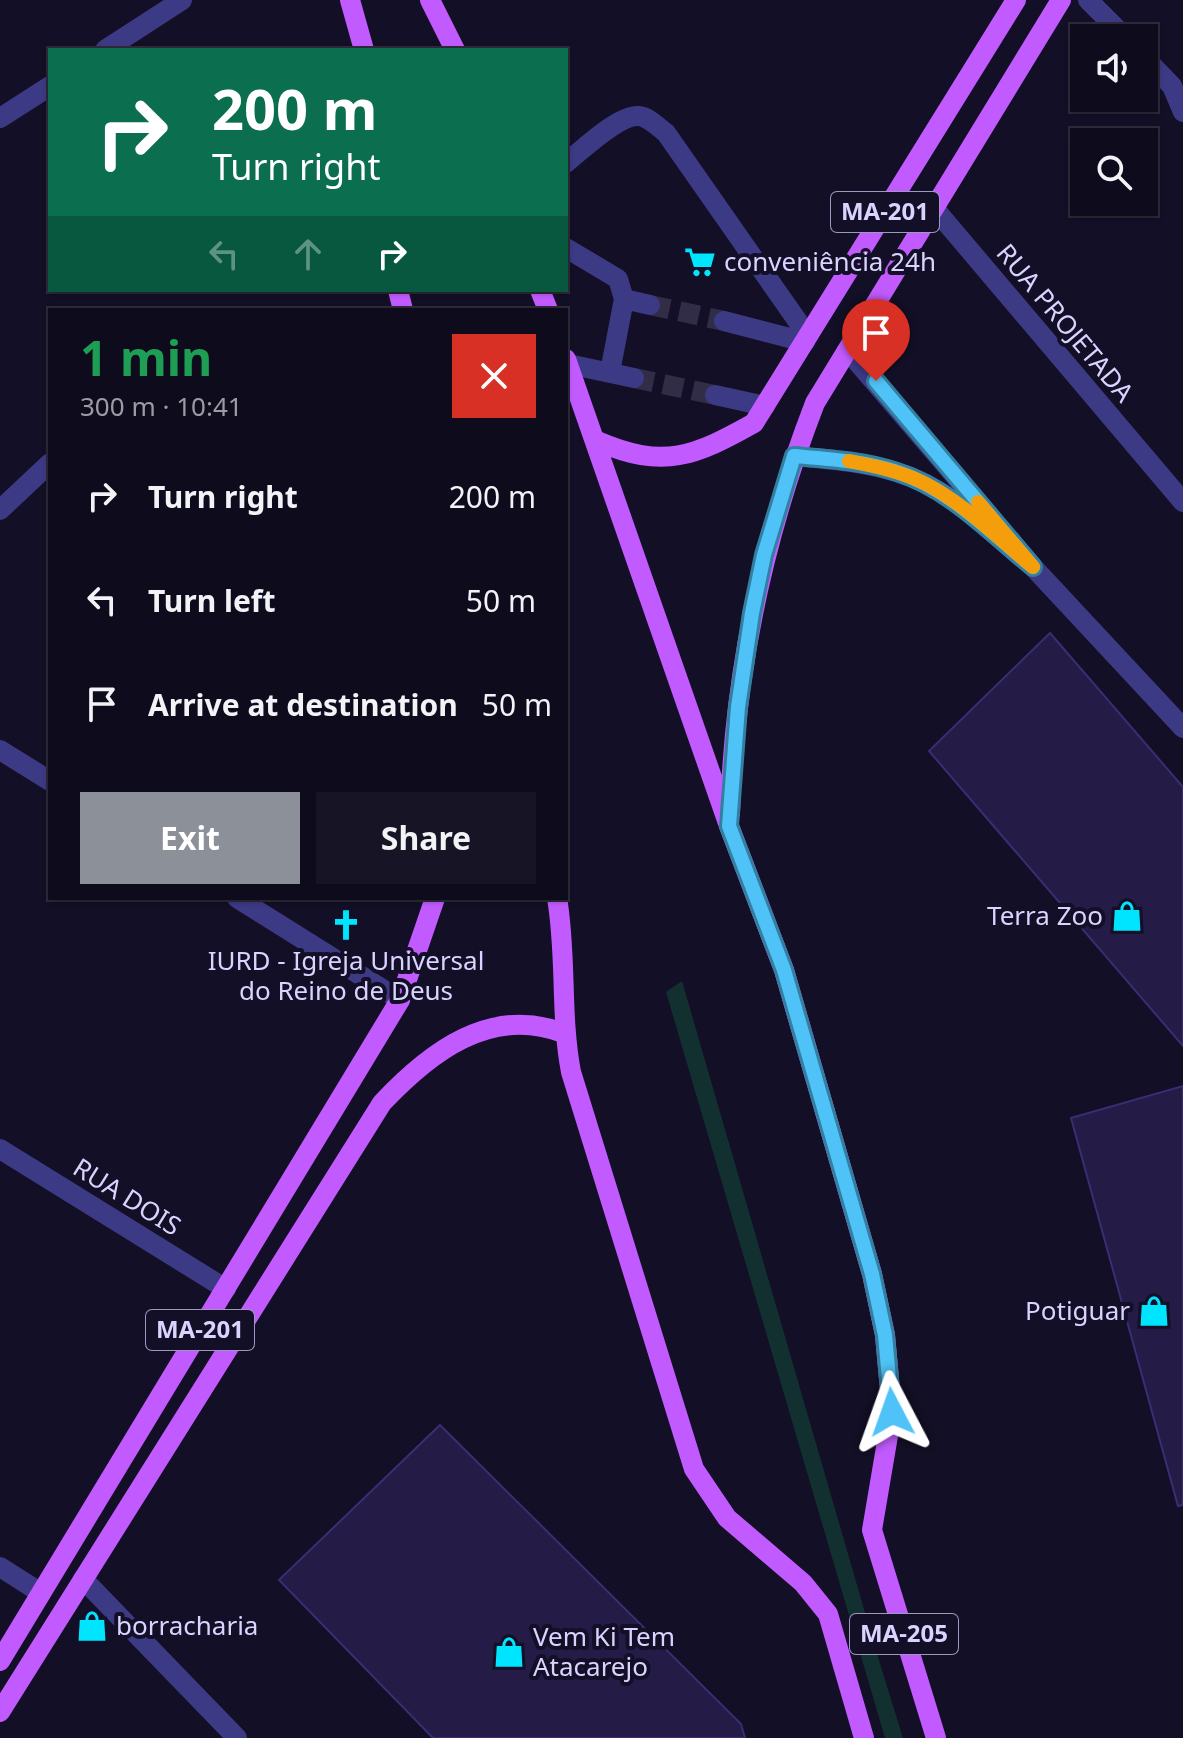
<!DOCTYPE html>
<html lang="en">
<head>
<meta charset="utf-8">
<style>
  :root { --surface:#0e0b1c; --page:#171425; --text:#f1f3f6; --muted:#9b9ba3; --line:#2e2b3b; --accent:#8c9099 }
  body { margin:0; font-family:"Noto Sans",sans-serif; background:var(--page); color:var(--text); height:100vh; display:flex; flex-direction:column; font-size:30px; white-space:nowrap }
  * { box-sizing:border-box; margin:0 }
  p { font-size:26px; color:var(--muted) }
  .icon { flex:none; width:44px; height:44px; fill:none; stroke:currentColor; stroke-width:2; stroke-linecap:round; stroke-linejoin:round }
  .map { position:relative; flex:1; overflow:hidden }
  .drawer { position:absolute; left:48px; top:308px; width:520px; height:592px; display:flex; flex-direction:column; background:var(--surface); border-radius:0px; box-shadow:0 2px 6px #0004,0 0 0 2px var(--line) }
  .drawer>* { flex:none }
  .guide { position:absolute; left:48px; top:48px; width:520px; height:244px; border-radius:0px; box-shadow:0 2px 6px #0004,0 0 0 2px var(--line); background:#0b6e4f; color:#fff; overflow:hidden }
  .tools { position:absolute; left:1070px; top:24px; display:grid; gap:16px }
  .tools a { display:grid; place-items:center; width:88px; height:88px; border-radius:0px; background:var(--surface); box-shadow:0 2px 6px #0004,0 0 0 2px var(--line); font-size:40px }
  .pin { position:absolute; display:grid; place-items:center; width:68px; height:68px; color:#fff; margin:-82px -34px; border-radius:50% 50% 50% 0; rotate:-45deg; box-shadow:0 0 8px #0007 }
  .pin .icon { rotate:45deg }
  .me { position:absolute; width:88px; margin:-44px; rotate:356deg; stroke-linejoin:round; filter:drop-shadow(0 0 6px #0008) }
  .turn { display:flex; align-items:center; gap:28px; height:168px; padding:0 32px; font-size:36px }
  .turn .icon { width:104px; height:104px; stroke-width:2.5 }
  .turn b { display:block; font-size:56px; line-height:68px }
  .lanes { display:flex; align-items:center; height:76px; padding:0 32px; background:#0003; justify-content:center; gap:40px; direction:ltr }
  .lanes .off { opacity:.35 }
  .round { display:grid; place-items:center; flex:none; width:84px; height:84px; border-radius:0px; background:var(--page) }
  .headline { display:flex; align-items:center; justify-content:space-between; height:136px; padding:0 32px }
  h1 { font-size:48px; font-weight:700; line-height:60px; color:#1e9e55 }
  .cta { display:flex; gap:16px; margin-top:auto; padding:16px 32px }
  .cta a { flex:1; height:92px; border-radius:0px; background:var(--accent); color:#fff; font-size:32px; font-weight:700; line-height:92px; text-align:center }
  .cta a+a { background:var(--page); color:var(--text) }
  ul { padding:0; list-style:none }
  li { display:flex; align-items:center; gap:24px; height:104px; padding:0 32px }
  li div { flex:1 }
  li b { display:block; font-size:30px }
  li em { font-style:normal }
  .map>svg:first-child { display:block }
  .green { fill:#12302f }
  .building { fill:#241b47; stroke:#3b2d73; stroke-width:2 }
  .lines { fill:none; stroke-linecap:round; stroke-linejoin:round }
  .minor-tunnel { stroke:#312d47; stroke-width:20; stroke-dasharray:20 10; stroke-linecap:butt }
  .minor { stroke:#3d3a85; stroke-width:20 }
  .major { stroke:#c25bff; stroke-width:20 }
  .route-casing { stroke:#337fa1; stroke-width:20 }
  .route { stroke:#4fc3f7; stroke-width:14 }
  .slow { stroke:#f59e0b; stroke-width:14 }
  .labels { text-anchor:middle; stroke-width:8; stroke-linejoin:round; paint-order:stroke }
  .shield { fill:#130f26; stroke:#9e99be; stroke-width:2 }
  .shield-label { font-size:24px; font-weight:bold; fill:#d9d4ff }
  .poi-label { font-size:26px; fill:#d9d4ff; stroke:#130f26; text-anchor:start }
  .street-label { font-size:26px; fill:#d9d4ff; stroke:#130f26 }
</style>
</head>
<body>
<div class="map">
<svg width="1183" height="1738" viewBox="0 0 1183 1738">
  <rect width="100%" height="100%" fill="#130f26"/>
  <!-- green -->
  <path class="green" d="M682,981l195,673 26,84h-18l-219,-746z"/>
  <!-- building -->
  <path class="building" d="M1050,633l133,154v259l-254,-295z
    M1183,1086v419l-5,1 -107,-388z
    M440,1425l301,299 4,14h-312l-154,-158z"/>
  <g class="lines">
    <!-- minor-tunnel -->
    <path class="minor-tunnel" d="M650,305l74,16
      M634,378l81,17"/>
    <!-- minor -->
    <path class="minor" d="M1088,0l38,38
      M105,50l77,-50
      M1144,57l28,29 11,26
      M0,118l50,-32
      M566,163c16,-13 53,-49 73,-47 10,1 19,11 27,17l142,203
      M934,208l249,294
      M566,248l52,31 6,20 -14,73
      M624,299l26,6
      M724,321l81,21
      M568,364l66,14
      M715,395l50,11
      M794,456c43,4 86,7 126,25 42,19 77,57 113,86l-186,-217
      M0,510l50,-47
      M1033,567l150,161
      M0,750l50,31
      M237,898l163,102
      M0,1149l226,140
      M0,1567l41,26
      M83,1579l154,159"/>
    <!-- major -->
    <path class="major" d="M350,0l14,50
      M430,0l25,50
      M398,290l5,20
      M540,290l8,20
      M566,359l163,467 55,144 88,304 13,61 7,77 -20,118 64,208
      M597,441c67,29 98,15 157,-18l262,-423
      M730,814c4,-142 34,-279 85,-411l246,-403
      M557,898c10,58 3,116 14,174l123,397 33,49 76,65 25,31 36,124
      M0,1661l400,-661 35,-102
      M0,1712l382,-609c47,-50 108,-98 181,-70"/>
  </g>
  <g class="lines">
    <defs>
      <path id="route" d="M876,381l157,186c-42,-34 -84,-79 -136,-95 -33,-11 -68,-13 -103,-16l-30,99 -12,58 -14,94 -9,119 55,144 88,304 13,61 7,77"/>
    </defs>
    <!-- route casing -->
    <use href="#route" class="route-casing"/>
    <!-- route -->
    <use href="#route" class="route"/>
    <!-- slow -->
    <path class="slow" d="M849,461c25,5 50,10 73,21 41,20 76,56 111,85l-55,-65"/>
  </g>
  <!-- icons -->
  <defs>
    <symbol id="supermarket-bare" viewBox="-9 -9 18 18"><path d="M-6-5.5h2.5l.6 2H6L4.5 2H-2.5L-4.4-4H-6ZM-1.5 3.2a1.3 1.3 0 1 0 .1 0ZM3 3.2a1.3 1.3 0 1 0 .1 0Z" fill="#00e5ff" stroke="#130f26" stroke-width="2.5" paint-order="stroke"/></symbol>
    <symbol id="shop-bare" viewBox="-9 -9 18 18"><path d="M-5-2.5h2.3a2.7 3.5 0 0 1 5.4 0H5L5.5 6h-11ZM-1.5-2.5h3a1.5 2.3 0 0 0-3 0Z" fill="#00e5ff" stroke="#130f26" stroke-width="2.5" paint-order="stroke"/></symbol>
    <symbol id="church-bare" viewBox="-9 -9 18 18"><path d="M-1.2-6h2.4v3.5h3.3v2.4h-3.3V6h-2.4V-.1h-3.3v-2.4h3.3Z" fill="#00e5ff" stroke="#130f26" stroke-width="2.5" paint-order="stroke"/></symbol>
  </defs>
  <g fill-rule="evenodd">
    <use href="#supermarket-bare" x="678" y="240" width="44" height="44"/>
    <use href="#shop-bare" x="1105" y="894" width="44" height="44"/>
    <use href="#church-bare" x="324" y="903" width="44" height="44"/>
    <use href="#shop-bare" x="1132" y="1289" width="44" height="44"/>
    <use href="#shop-bare" x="70" y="1604" width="44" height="44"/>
    <use href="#shop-bare" x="487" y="1630" width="44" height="44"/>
  </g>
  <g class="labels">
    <!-- shield labels -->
    <g class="shield">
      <rect x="831" y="192" width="108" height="40" rx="6"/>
      <rect x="146" y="1310" width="108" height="40" rx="6"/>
      <rect x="850" y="1614" width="108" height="40" rx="6"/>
    </g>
    <g class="shield-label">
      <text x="885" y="220">MA-201</text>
      <text x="200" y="1338">MA-201</text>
      <text x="904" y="1642">MA-205</text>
    </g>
    <!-- poi labels -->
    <g class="poi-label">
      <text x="724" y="271">conveniência 24h</text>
      <text x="1103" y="925" text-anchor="end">Terra Zoo</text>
      <text x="346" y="970" text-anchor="middle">IURD - Igreja Universal<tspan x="346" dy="30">do Reino de Deus</tspan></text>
      <text x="1130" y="1320" text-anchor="end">Potiguar</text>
      <text x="116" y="1635">borracharia</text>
      <text x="533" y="1646">Vem Ki Tem<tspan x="533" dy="30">Atacarejo</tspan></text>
    </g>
    <!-- street labels -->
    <g class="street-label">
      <text transform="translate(1065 323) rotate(50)" y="9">RUA PROJETADA</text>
      <text transform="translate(127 1197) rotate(32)" y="9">RUA DOIS</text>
    </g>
  </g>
</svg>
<div class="tools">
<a><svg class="icon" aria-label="sound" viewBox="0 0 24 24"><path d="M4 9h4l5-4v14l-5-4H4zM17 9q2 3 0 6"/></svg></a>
<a><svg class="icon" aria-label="search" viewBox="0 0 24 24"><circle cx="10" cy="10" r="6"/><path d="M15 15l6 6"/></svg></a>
</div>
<div class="pin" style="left:876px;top:381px;background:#d93025"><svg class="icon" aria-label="arrive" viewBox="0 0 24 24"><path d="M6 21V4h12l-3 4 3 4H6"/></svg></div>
<svg class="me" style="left:892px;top:1412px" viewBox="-20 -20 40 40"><path d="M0-17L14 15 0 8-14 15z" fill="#4fc3f7" stroke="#fff" stroke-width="4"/></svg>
<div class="guide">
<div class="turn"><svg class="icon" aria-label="right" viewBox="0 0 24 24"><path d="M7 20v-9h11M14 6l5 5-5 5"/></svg><div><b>200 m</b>Turn right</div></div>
<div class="lanes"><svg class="icon off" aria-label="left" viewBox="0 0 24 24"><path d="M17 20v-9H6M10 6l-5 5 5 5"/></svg><svg class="icon off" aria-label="ahead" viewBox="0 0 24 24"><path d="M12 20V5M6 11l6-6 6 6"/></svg><svg class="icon" aria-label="right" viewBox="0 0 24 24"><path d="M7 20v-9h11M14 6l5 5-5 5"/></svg></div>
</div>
<section class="drawer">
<div class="headline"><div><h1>1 min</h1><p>300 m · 10:41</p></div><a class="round" style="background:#d93025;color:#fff"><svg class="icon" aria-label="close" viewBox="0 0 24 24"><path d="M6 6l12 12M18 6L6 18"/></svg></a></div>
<ul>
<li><svg class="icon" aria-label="right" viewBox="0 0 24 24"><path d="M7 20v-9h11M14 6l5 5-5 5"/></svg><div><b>Turn right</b></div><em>200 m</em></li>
<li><svg class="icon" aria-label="left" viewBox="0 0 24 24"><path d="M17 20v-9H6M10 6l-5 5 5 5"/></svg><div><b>Turn left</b></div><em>50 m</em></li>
<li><svg class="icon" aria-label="arrive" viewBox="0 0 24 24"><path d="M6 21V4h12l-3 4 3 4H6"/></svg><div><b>Arrive at destination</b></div><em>50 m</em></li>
</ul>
<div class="cta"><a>Exit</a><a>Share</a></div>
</section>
</div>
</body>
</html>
